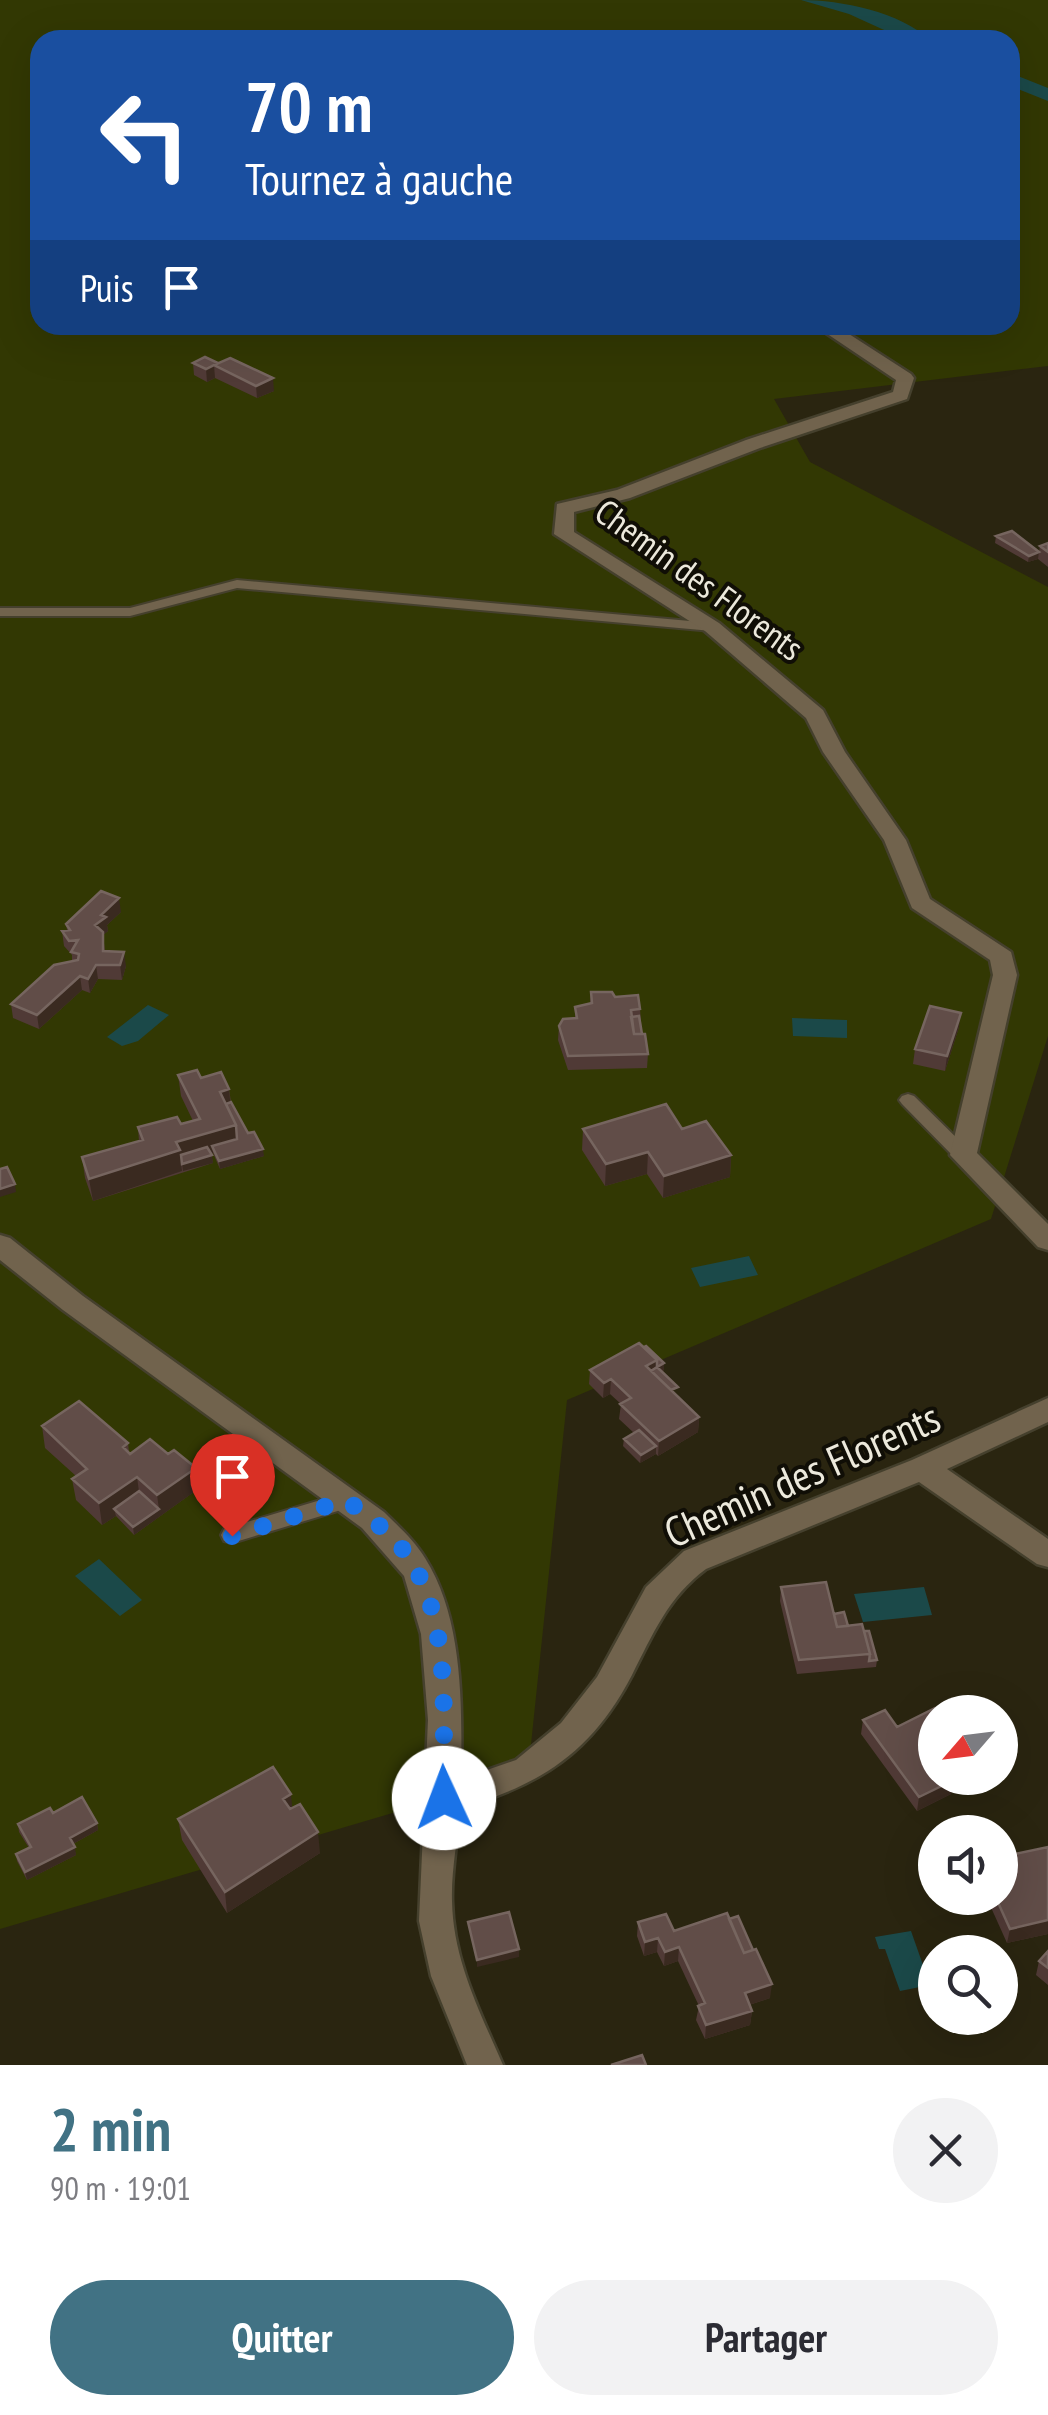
<!DOCTYPE html>
<html lang="fr">
<head>
<meta charset="utf-8">
<style>
  :root { --surface:#fff; --page:#f2f2f3; --text:#2b2b33; --muted:#7c7c81; --accent:#417284 }
  body { margin:0; font-family:"PT Sans Narrow",sans-serif; background:var(--page); color:var(--text); height:100vh; display:flex; flex-direction:column; font-size:38px; white-space:nowrap }
  * { box-sizing:border-box; margin:0 }
  p { font-size:32px; color:var(--muted) }
  .icon { flex:none; width:55px; height:55px; fill:none; stroke:currentColor; stroke-width:2; stroke-linecap:round; stroke-linejoin:round }
  .map { position:relative; height:2065px; overflow:hidden }
  .panel { display:flex; flex-direction:column; background:var(--surface); flex:1 }
  .panel>* { flex:none }
  .hud { position:absolute; left:30px; top:30px; width:990px; height:305px; border-radius:30px; box-shadow:0 10px 40px #0002; background:#1a4fa0; color:#fff; overflow:hidden }
  .needle { width:65px; rotate:242deg }
  .buttons { position:absolute; left:918px; top:1695px; display:grid; gap:20px }
  .buttons a { display:grid; place-items:center; width:100px; height:100px; border-radius:50%; background:var(--surface); box-shadow:0 10px 40px #0002; font-size:50px }
  .pin { position:absolute; display:grid; place-items:center; width:85px; height:85px; color:#fff; margin:-102px -42px; border-radius:50% 50% 50% 0; rotate:-45deg; box-shadow:0 0 10px #0007 }
  .pin .icon { rotate:45deg }
  .me { position:absolute; width:110px; margin:-55px; rotate:358deg; stroke-linejoin:round; filter:drop-shadow(0 0 8px #0008) }
  .turn { display:flex; align-items:center; gap:35px; height:210px; padding:0 50px; font-size:45px }
  .turn .icon { width:130px; height:130px; stroke-width:2.5 }
  .turn b { display:block; font-size:70px; line-height:85px }
  .then { display:flex; align-items:center; height:95px; padding:0 50px; background:#0003; gap:20px; font-size:38px }
  .round { display:grid; place-items:center; flex:none; width:105px; height:105px; border-radius:52px; background:var(--page) }
  .summary { display:flex; align-items:center; justify-content:space-between; height:170px; padding:0 50px }
  h1 { font-size:60px; font-weight:700; line-height:75px; color:var(--accent) }
  .action { display:flex; gap:20px; margin-top:auto; padding:20px 50px }
  .action a { flex:1; height:115px; border-radius:60px; background:var(--accent); color:#fff; font-size:40px; font-weight:700; line-height:115px; text-align:center }
  .action a+a { background:var(--page); color:var(--text) }
  .map>svg:first-child { display:block }
  .green { fill:#323803; fill-rule:evenodd }
  .water { fill:#1b4949 }
  .lines { fill:none; stroke-linecap:round; stroke-linejoin:round }
  .canal { fill:#1b4949; fill-rule:evenodd }
  .lane-casing { stroke:#45402d; stroke-width:4 }
  .street-casing { stroke:#45402d; stroke-width:5 }
  .lane { fill:#71634d; fill-rule:evenodd }
  .street { fill:#71634d; fill-rule:evenodd }
  .wall { fill:#503a36 }
  .shaded-wall { fill:#3a2a20 }
  .building { fill:#614d48; stroke:#76655f; stroke-width:2.5 }
  .route { stroke:#1a73e8; stroke-width:18; stroke-dasharray:0 32.4 }
  .labels { text-anchor:middle; stroke-width:8; stroke-linejoin:round; paint-order:stroke }
  .street-label { font-size:35px; fill:#ece9dc; stroke:#100e06 }
  .near-street-label { font-size:42px; fill:#ece9dc; stroke:#100e06 }
</style>
</head>
<body>
<div class="map">
<svg width="1048" height="2065" viewBox="0 0 1048 2065">
  <rect width="100%" height="100%" fill="#2a2510"/>
  <!-- green -->
  <path class="green" d="M0,0h1048v366l-274,33 36,63 238,125v449l-57,183 -424,181 -39,373 -528,156zM40,40h970v285h-970z"/>
  <!-- water -->
  <path class="water" d="M148,1005l21,10 -31,26 -16,5 -15,-9z
    M792,1018l55,2v18l-54,-2z
    M749,1256l9,19 -58,12 -9,-19z
    M99,1559l43,41 -22,16 -45,-40z
    M924,1587l8,28 -69,7 -9,-28z
    M911,1931l19,54 -30,6 -15,-42h-6l-4,-12z"/>
  <g class="lines">
    <!-- canal -->
    <path class="canal" d="M801,0c40,0 99,12 129,40h-24l-57,-26z
      M1010,73l38,15v13l-38,-15z"/>
    <defs>
      <path id="lane" d="M237,580l475,43 7,4 -7,4 -475,-43 -107,28h-130v-8h130z
        M908,1094l6,2 56,55 2,4 -2,4h-14l-54,-55 -3,-4 3,-4z
        M347,1492l7,2 3,6 -3,6 -122,37 -8,-2 -3,-6 3,-6z"/>
      <path id="street" d="M814,325h21l76,49 3,4 -7,21 -147,49 -130,50 -56,14v20l145,91 104,87 22,42 61,88 24,59 81,53 6,23 -40,178 71,71v26l-10,-3 -88,-92 43,-180 -3,-15 -78,-52 -28,-68 -61,-88 -17,-34 -101,-87 -151,-97 3,-30 60,-14 129,-50 147,-48 3,-12z
        M0,1235l10,3 73,58 301,216c14,14 30,28 41,46 39,62 37,150 36,221l55,-19 45,-37 36,-46 49,-90 38,-36 228,-91 136,-62v24l-101,47 101,70v28l-11,-3 -118,-82 -213,87c-38,28 -53,65 -74,106 -40,77 -91,110 -172,133 -2,31 -9,62 -8,93 1,59 28,111 51,164h-36l-36,-89 -12,-55 9,-201 -7,-86 -17,-58 -42,-48 -299,-218 -63,-50z"/>
    </defs>
    <!-- lane casing -->
    <use href="#lane" class="lane-casing"/>
    <!-- street casing -->
    <use href="#street" class="street-casing"/>
    <!-- lane -->
    <use href="#lane" class="lane"/>
    <!-- street -->
    <use href="#street" class="street"/>
  </g>
  <!-- wall -->
  <path class="wall" d="M205,357l69,34 -17,7 -42,-20 -8,4 -13,-7 -1,-12z
    M996,536l43,16 1,-6 8,-3v24l-10,-8 -10,3 -33,-19z
    M121,912l-14,13 1,6 -5,4 2,16 21,15 -4,14 -24,-1 -8,14 -8,-3 -43,39 -26,-11 -2,-14 61,-43v-6l-8,-9 -2,-15 5,-1 -1,-6z
    M591,992l24,5 25,12 2,25 6,20 -1,14 -79,2 -10,-30 1,-14 16,-8v-11l15,-4z
    M959,1027l-14,44 -32,-7 2,-15z
    M178,1075l23,3 28,11 2,13 17,31 16,23 -44,13 -7,-16 -2,1 2,9 -120,38 -8,-23 -3,-21 57,-15 -1,-15 43,-3 12,-3 -12,-25z
    M583,1129h99l49,26 -1,22 -67,21 -16,-24 -42,12 -23,-36z
    M590,1370h74l-3,2 15,23 23,22 -1,15 -40,24 -2,-2 -16,9 -17,-17 1,-7 10,-6 -15,-14 2,-15 -11,-10 -7,4 -14,-14z
    M42,1426l86,17 1,9 69,37 -64,46 -18,-19 -14,9 -26,-25 -4,-21 4,-3 -31,-28z
    M781,1587l53,27 14,12 16,5 13,29 -1,7 -79,7 -17,-73z
    M863,1720l34,7 67,52 -11,5 -2,10 -34,17 -56,-77z
    M293,1808l27,45 -93,60 -45,-73 -4,-21z
    M53,1813l44,10 1,7 -25,14 3,11 -49,25 -10,-19 -1,-7 13,-6 -10,-16 -1,-8z
    M1048,1847v87l-41,9 -18,-40 1,-5h10l3,-14 -3,-6v-21z
    M638,1922l36,9 96,67 -21,7 3,6 -2,14 -45,14 -9,-19 3,-14 -21,-45 -14,5 -7,-14 -13,4 -7,-20z
    M1048,1951v34l-12,-10 3,-14z"/>
  <!-- shaded-wall -->
  <path class="shaded-wall" d="M214,365l1,13 -8,4 -1,-13z
    M273,378l1,13 -17,7 -1,-12z
    M1039,552l-1,7 -10,3 1,-6z
    M119,898l2,14 -14,13 1,6 -5,4 2,30 -10,-40 6,-10z
    M124,952l2,14 -4,14 -2,-15z
    M96,965l2,14 -8,14 -2,-14z
    M80,976l2,14 -43,39 -2,-14z
    M961,1013l-2,14 -14,44 2,-15z
    M229,1089l2,21 -7,2 -4,-20z
    M236,1125l2,21h-26l1,7 -32,9 1,9 -89,30 -4,-22 87,-37z
    M263,1149l1,7 -44,13 -1,-8z
    M648,1152l-1,22 -42,12 1,-22z
    M212,1155l1,8 -30,8 -1,-7z
    M731,1155l-1,22 -67,21 1,-22z
    M15,1184l1,8 -16,5v-8z
    M657,1360l7,3v7l-13,8 -5,-12z
    M611,1379l-1,15 -7,4 1,-15z
    M699,1417l-1,15 -40,24 1,-15z
    M656,1446v8l-16,9 1,-8z
    M196,1468l2,21 -64,46 -1,-8 26,-18 -2,-14z
    M137,1477l3,22 -26,10 2,7 -14,9 -3,-22z
    M948,1778h16l-11,6 -2,10 -34,17 2,-14z
    M291,1794l2,22 -10,-17z
    M97,1823l1,7 -27,15 -1,-7z
    M318,1832l2,21 -93,60 -2,-21z
    M75,1847l1,8 -49,25 -2,-8z
    M1048,1920v14l-41,9 3,-14z
    M658,1938l-1,14 -13,4 1,-14z
    M679,1947l-1,14 -14,5 1,-14z
    M519,1949v8l-42,10v-7z
    M772,1984l-2,14 -27,9 2,-14z
    M752,2011l-2,14 -45,14 1,-14z"/>
  <!-- building -->
  <path class="building" d="M205,357l13,6 -12,6 -13,-6z
    M230,358l43,20 -17,8 -42,-21z
    M1012,531l27,21 -10,4 -33,-20z
    M1048,543v9l-8,-6z
    M101,891l18,7 -18,17 5,2 -11,8 8,7v19l21,1 -4,13h-24l-8,14 -8,-3 -43,39 -26,-11 43,-39 24,-5 1,-6 -8,-2 7,-12 -9,1 -7,-10 8,-1 -4,-6z
    M591,992h21l3,5 23,-2 2,14 -9,1 3,24h11l3,20 -80,2 -9,-30 4,-7 14,-1 -2,-11 17,-4z
    M930,1006l31,7 -14,43 -32,-7z
    M639,1016l3,18h-8l-3,-17z
    M197,1070l4,8 20,-6 8,17 -9,3 16,33 -60,17 4,8 -91,29 -7,-22 61,-17 -5,-13 39,-10 4,7 19,-5 -22,-44z
    M231,1102l17,31 6,-1 9,17 -44,12 -7,-15 25,-7 -1,-14 -10,-21z
    M666,1104l16,25 24,-8 25,34 -67,21 -16,-24 -42,12 -23,-35z
    M207,1147l5,8 -30,9 -1,-9z
    M7,1167l8,17 -15,5v-20z
    M639,1343l18,17 -11,6 53,51 -40,24 -39,-37 11,-6 -20,-19 -7,4 -14,-13z
    M646,1346l18,17 -7,4v-7l-13,-13z
    M657,1367l21,20 -7,3 -20,-19z
    M79,1401l49,42 -5,4 7,7 20,-15 18,15 6,-4 22,18 -39,27 -20,-18 -38,26 -27,-24 15,-10 -45,-43z
    M639,1430l17,16 -15,9 -17,-16z
    M139,1491l20,18 -26,18 -19,-18z
    M826,1582l11,45 25,-3 8,30 -71,6 -18,-73z
    M844,1612l4,14 -11,1 -3,-13z
    M864,1631h5l8,29 -8,1 1,-7z
    M935,1708l3,4h-3v66h17l2,2 -35,17 -56,-77 22,-10 12,17z
    M273,1767l18,27 -8,5 7,10 10,-5 18,28 -93,60 -47,-73z
    M82,1797l15,26 -27,15 5,9 -50,25 -9,-18 15,-7 -13,-23 32,-16 3,5z
    M1048,1847v73l-38,9 -14,-31h4v-13l11,-5 -11,-23z
    M509,1912l10,37 -42,11 -9,-38z
    M727,1913l17,40 12,-4 16,35 -27,9 7,18 -46,14 -8,-19 7,-3 -26,-56 -14,5 -7,-14 -13,4 -7,-20 28,-8 8,17z
    M738,1916l15,34 -9,3 -15,-34z
    M1048,1951v17l-9,-7z
    M642,2055l4,10h-35z"/>
  <g class="lines">
    <!-- route -->
    <path class="route" d="M232,1536l114,-36c20,15 43,31 58,51 50,66 38,168 40,247"/>
  </g>
  <g class="labels">
    <!-- street labels -->
    <g class="street-label">
      <text transform="translate(699 580) rotate(36)" y="12">Chemin des Florents</text>
    </g>
    <!-- near-street labels -->
    <g class="near-street-label">
      <text transform="translate(802 1475) rotate(-24)" y="15">Chemin des Florents</text>
    </g>
  </g>
</svg>
<div class="buttons">
<a><svg class="needle" viewBox="-14 -14 28 28"><path d="M0-13l5 13h-10z" fill="#e53935"/><path d="M0 13l5-13h-10z" fill="#7c7c81"/></svg></a>
<a><svg class="icon" aria-label="sound" viewBox="0 0 24 24"><path d="M4 9h4l5-4v14l-5-4H4zM17 9q2 3 0 6"/></svg></a>
<a><svg class="icon" aria-label="search" viewBox="0 0 24 24"><circle cx="10" cy="10" r="6"/><path d="M15 15l6 6"/></svg></a>
</div>
<div class="pin" style="left:232px;top:1536px;background:#d93025"><svg class="icon" aria-label="arrive" viewBox="0 0 24 24"><path d="M6 21V4h12l-3 4 3 4H6"/></svg></div>
<svg class="me" style="left:444px;top:1798px" viewBox="-20 -20 40 40"><circle r="19" fill="#fff"/><path d="M0-13L10 11 0 6-10 11z" fill="#1a73e8"/></svg>
<div class="hud">
<div class="turn"><svg class="icon" aria-label="left" viewBox="0 0 24 24"><path d="M17 20v-9H6M10 6l-5 5 5 5"/></svg><div><b>70 m</b>Tournez à gauche</div></div>
<div class="then">Puis<svg class="icon" aria-label="arrive" viewBox="0 0 24 24"><path d="M6 21V4h12l-3 4 3 4H6"/></svg></div>
</div>
</div>
<section class="panel">
<div class="summary"><div><h1>2 min</h1><p>90 m · 19:01</p></div><a class="round"><svg class="icon" aria-label="close" viewBox="0 0 24 24"><path d="M6 6l12 12M18 6L6 18"/></svg></a></div>
<div class="action"><a>Quitter</a><a>Partager</a></div>
</section>
</body>
</html>
